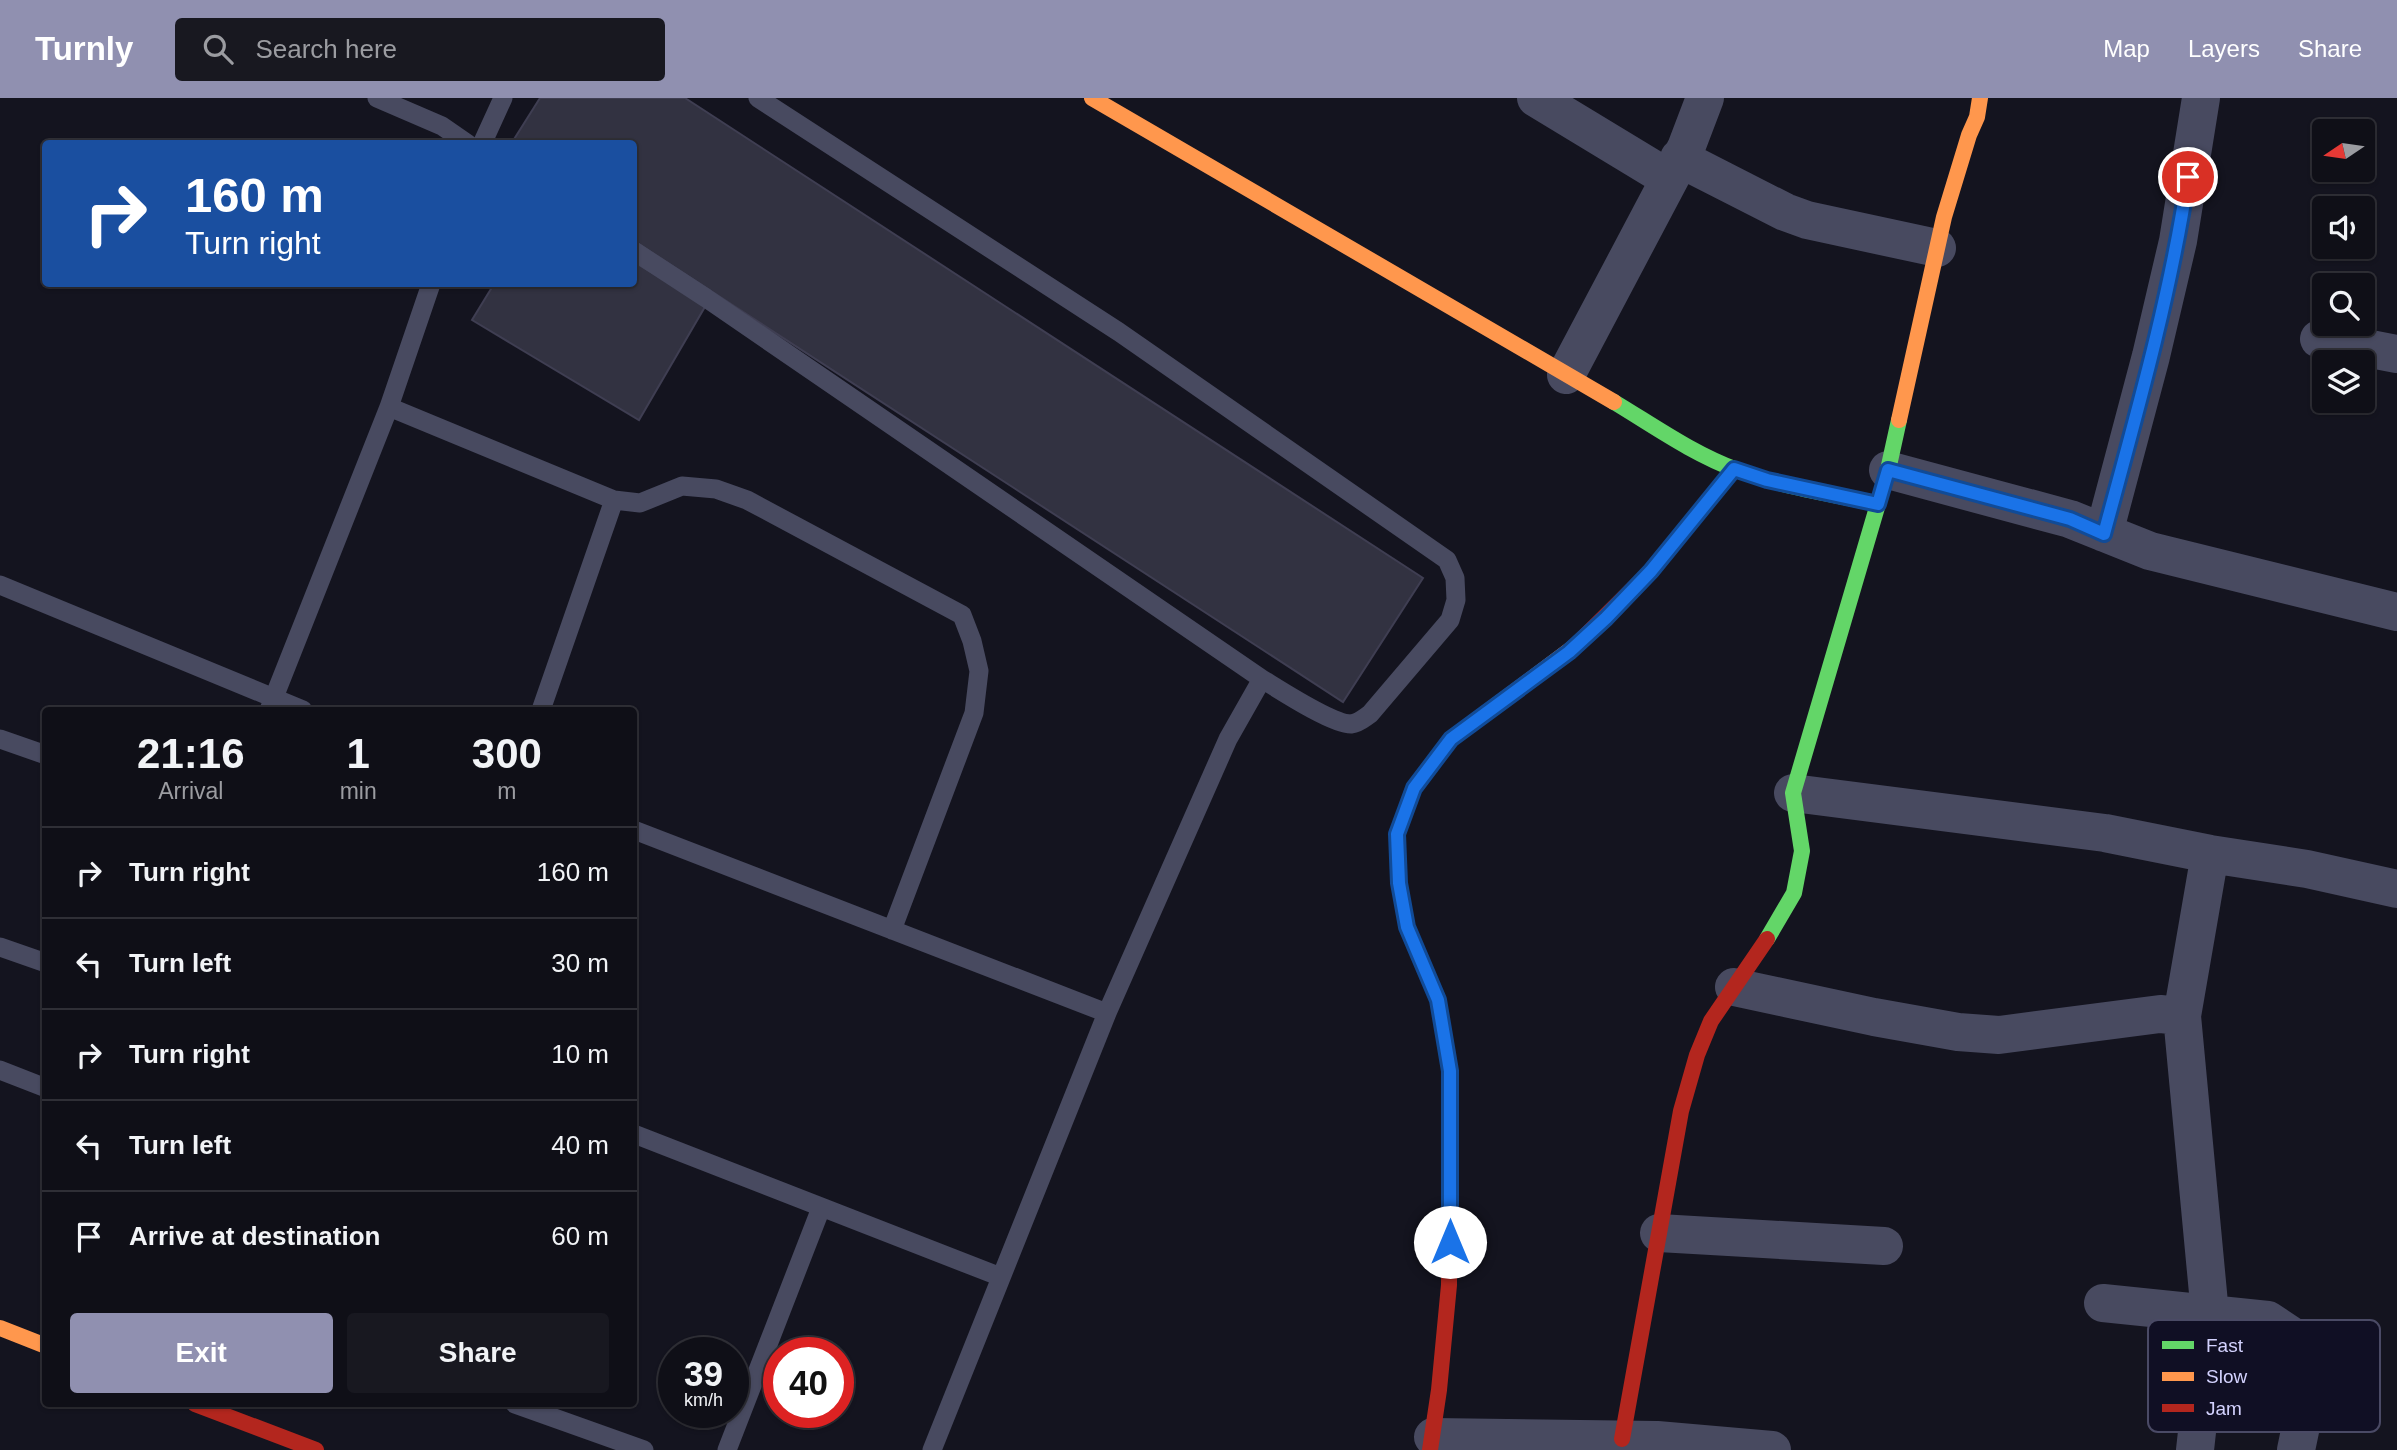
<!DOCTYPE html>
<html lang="en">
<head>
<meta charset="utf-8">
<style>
  :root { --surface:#0f0f17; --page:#181820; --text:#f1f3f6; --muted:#9b9ca1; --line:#2f2f36; --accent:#9090b0 }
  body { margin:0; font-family:Helvetica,sans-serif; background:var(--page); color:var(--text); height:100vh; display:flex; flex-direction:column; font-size:26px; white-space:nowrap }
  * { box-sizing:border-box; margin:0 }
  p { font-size:23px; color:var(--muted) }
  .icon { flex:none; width:38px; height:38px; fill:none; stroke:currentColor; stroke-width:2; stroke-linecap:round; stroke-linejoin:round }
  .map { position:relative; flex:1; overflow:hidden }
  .side { position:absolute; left:42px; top:609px; width:595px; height:700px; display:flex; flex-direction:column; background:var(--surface); border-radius:7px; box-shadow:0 2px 5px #0004,0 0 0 2px var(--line) }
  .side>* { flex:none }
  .top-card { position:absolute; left:42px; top:42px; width:595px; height:147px; border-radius:7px; box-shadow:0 2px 5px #0004,0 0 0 2px var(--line); background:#1a4fa0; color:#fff; overflow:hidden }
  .needle { width:46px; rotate:257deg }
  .tools { position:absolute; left:2312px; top:21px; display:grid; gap:14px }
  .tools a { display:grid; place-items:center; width:63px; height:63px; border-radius:7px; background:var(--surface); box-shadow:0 2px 5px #0004,0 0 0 2px var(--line); font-size:35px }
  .speed { position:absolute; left:658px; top:1239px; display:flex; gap:14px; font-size:35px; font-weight:700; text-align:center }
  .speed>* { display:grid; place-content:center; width:91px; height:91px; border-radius:50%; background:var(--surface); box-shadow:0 2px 5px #0004,0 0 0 2px var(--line); line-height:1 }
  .speed small { font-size:18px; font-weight:400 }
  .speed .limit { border:10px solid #d22; background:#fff; color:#111 }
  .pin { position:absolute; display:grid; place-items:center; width:60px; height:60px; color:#fff; margin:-30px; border:4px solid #fff; border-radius:50%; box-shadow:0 2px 7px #0007 }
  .me { position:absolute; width:77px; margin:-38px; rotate:0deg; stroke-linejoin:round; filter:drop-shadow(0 0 5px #0008) }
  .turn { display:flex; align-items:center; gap:24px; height:147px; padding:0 28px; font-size:32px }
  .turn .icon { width:91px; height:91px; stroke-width:2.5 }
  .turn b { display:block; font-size:49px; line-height:60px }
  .eta { display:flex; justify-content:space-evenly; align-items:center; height:119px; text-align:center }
  .eta b { font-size:42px; font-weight:700; line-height:49px }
  .button { display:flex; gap:14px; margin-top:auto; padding:14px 28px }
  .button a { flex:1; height:80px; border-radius:7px; background:var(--accent); color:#fff; font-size:28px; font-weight:700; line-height:80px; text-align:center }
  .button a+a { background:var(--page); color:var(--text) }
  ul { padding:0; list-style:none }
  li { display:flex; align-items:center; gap:21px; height:91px; padding:0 28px; border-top:2px solid var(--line) }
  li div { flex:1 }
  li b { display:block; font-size:26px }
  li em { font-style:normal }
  header { display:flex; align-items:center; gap:42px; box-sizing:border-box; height:98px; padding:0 35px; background:var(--accent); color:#fff }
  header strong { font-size:33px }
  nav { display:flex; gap:38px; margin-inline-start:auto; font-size:24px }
  .search { width:490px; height:63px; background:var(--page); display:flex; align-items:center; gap:18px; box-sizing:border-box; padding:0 24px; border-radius:7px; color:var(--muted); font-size:26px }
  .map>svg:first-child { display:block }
  .building { fill:#323241; stroke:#3f3e52; stroke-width:2 }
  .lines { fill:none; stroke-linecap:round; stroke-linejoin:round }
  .lane { stroke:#484a60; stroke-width:19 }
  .street { stroke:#484a60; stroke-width:38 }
  .fast { stroke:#63d668; stroke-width:16 }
  .slow { stroke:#ff974d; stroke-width:16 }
  .jam { stroke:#b3261e; stroke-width:16 }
  .route-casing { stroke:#114b97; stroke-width:18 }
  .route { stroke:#1a73e8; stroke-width:12 }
  .key { fill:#100f24; stroke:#4a4a65; stroke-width:2 }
  .key-label { font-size:19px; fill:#d3d2fe }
</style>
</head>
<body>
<header>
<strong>Turnly</strong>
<div class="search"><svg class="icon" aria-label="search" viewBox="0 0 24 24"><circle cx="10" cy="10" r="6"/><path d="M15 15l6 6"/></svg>Search here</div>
<nav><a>Map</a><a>Layers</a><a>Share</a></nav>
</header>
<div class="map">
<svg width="2397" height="1352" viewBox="0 0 2397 1352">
  <rect width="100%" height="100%" fill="#14141f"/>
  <!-- building -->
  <path class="building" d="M540,0h145l738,480 -80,124 -709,-461v-97h-123z
    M634,164l72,43 -67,115 -167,-100 22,-36h140z"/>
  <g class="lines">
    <!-- lane -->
    <path class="lane" d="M377,0l65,28 26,18
      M758,0l361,234 328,228 8,18 1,22 -6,20 -80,94c-6,4 -11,9 -19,10 -19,0 -71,-34 -89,-45l-34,60 -121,274 -175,437
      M482,46l21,-46
      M634,153l72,47 556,381
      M389,309l225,93 26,3 42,-17 34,3 31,11 215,115 10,26 7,30 -5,42 -82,217
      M0,487l303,125
      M269,612l120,-303 42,-123
      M541,612l73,-210
      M0,641l46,16
      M634,732l473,183
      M0,849l46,16
      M0,972l46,18
      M634,1036l367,143
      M515,1306l129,46
      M727,1352l94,-242"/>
    <!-- street -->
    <path class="street" d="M1536,0l132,80
      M1679,60l106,54 22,8 130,28
      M2319,241l78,15
      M1566,277l120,-227 19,-50
      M1888,372l182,49 80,32 247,61
      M2104,435l47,-177 27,-115 23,-143
      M1793,695l312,40 105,21 97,15 90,20
      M1734,889l140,30 84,15 41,3 161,-21 22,2 28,298 -15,136
      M2182,918l28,-162
      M1659,1135l225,13
      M2103,1205l165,17 24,16 12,21 6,26 -14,67
      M1433,1339l224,3 115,10"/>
    <!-- fast -->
    <path class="fast" d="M1614,304c40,24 79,52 123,68 45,17 94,24 141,34
      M1767,841l27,-46 8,-42 -9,-58 95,-323 11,-50"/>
    <!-- slow -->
    <path class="slow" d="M1092,0l522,304
      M1899,322l45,-203 25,-82 8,-18 3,-19
      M1450,998v-25l-12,-71 -31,-73 -8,-44 -2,-49 17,-46 37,-49 123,-92
      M0,1230l46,18"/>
    <!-- jam -->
    <path class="jam" d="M1574,549l77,-76 83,-102
      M195,1306l121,46
      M1622,1341l59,-328 16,-56 14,-34 56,-82
      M1430,1352l9,-60 10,-105 1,-189"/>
  </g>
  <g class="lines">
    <defs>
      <path id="route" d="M1450,1144v-171l-12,-71 -31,-73 -8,-44 -2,-49 17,-46 37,-49 118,-87 37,-34 45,-47 83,-102 33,11 111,24 10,-34 182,49 34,15c32,-118 66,-236 84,-357"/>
    </defs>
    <!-- route casing -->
    <use href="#route" class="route-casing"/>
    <!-- route -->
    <use href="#route" class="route"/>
  </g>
  <!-- legend -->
  <rect x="2148" y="1222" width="232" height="112" rx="10" class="key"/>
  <rect x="2162" y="1243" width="32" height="8" fill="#63d668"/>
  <rect x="2162" y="1274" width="32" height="9" fill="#ff974d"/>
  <rect x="2162" y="1306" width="32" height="8" fill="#b3261e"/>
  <g class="key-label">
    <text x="2206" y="1254">Fast</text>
    <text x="2206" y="1285">Slow</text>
    <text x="2206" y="1317">Jam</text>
  </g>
</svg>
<div class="tools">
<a><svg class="needle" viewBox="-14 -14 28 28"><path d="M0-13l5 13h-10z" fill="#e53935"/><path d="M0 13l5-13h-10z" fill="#9b9ca1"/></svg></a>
<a><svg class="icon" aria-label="sound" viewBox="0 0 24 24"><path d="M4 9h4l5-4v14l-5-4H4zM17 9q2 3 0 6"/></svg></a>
<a><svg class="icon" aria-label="search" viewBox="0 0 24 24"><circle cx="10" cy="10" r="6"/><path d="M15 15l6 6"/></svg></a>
<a><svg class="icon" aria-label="layers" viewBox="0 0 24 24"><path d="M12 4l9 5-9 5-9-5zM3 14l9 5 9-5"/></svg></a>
</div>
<div class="speed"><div>39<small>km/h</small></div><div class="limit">40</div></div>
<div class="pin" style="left:2188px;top:79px;background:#d93025"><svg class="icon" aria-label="arrive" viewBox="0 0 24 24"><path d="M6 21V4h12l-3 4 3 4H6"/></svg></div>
<svg class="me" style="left:1450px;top:1144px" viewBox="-20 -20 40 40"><circle r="19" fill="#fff"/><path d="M0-13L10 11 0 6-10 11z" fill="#1a73e8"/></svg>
<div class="top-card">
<div class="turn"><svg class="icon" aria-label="right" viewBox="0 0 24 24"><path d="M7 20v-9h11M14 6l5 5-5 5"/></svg><div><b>160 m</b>Turn right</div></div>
</div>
<section class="side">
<div class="eta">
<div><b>21:16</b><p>Arrival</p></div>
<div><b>1</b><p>min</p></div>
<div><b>300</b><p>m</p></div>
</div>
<ul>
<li><svg class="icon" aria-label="right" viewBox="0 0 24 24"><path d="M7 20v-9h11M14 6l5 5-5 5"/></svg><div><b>Turn right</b></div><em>160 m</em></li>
<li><svg class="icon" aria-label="left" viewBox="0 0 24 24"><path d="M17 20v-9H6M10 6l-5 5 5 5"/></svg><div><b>Turn left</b></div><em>30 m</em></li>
<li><svg class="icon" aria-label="right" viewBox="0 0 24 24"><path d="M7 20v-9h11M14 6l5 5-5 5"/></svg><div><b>Turn right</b></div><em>10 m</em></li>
<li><svg class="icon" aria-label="left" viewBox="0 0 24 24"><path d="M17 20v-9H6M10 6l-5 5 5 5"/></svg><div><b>Turn left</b></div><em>40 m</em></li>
<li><svg class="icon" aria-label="arrive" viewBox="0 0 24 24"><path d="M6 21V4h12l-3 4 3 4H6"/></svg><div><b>Arrive at destination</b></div><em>60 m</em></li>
</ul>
<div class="button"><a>Exit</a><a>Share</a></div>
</section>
</div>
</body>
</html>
